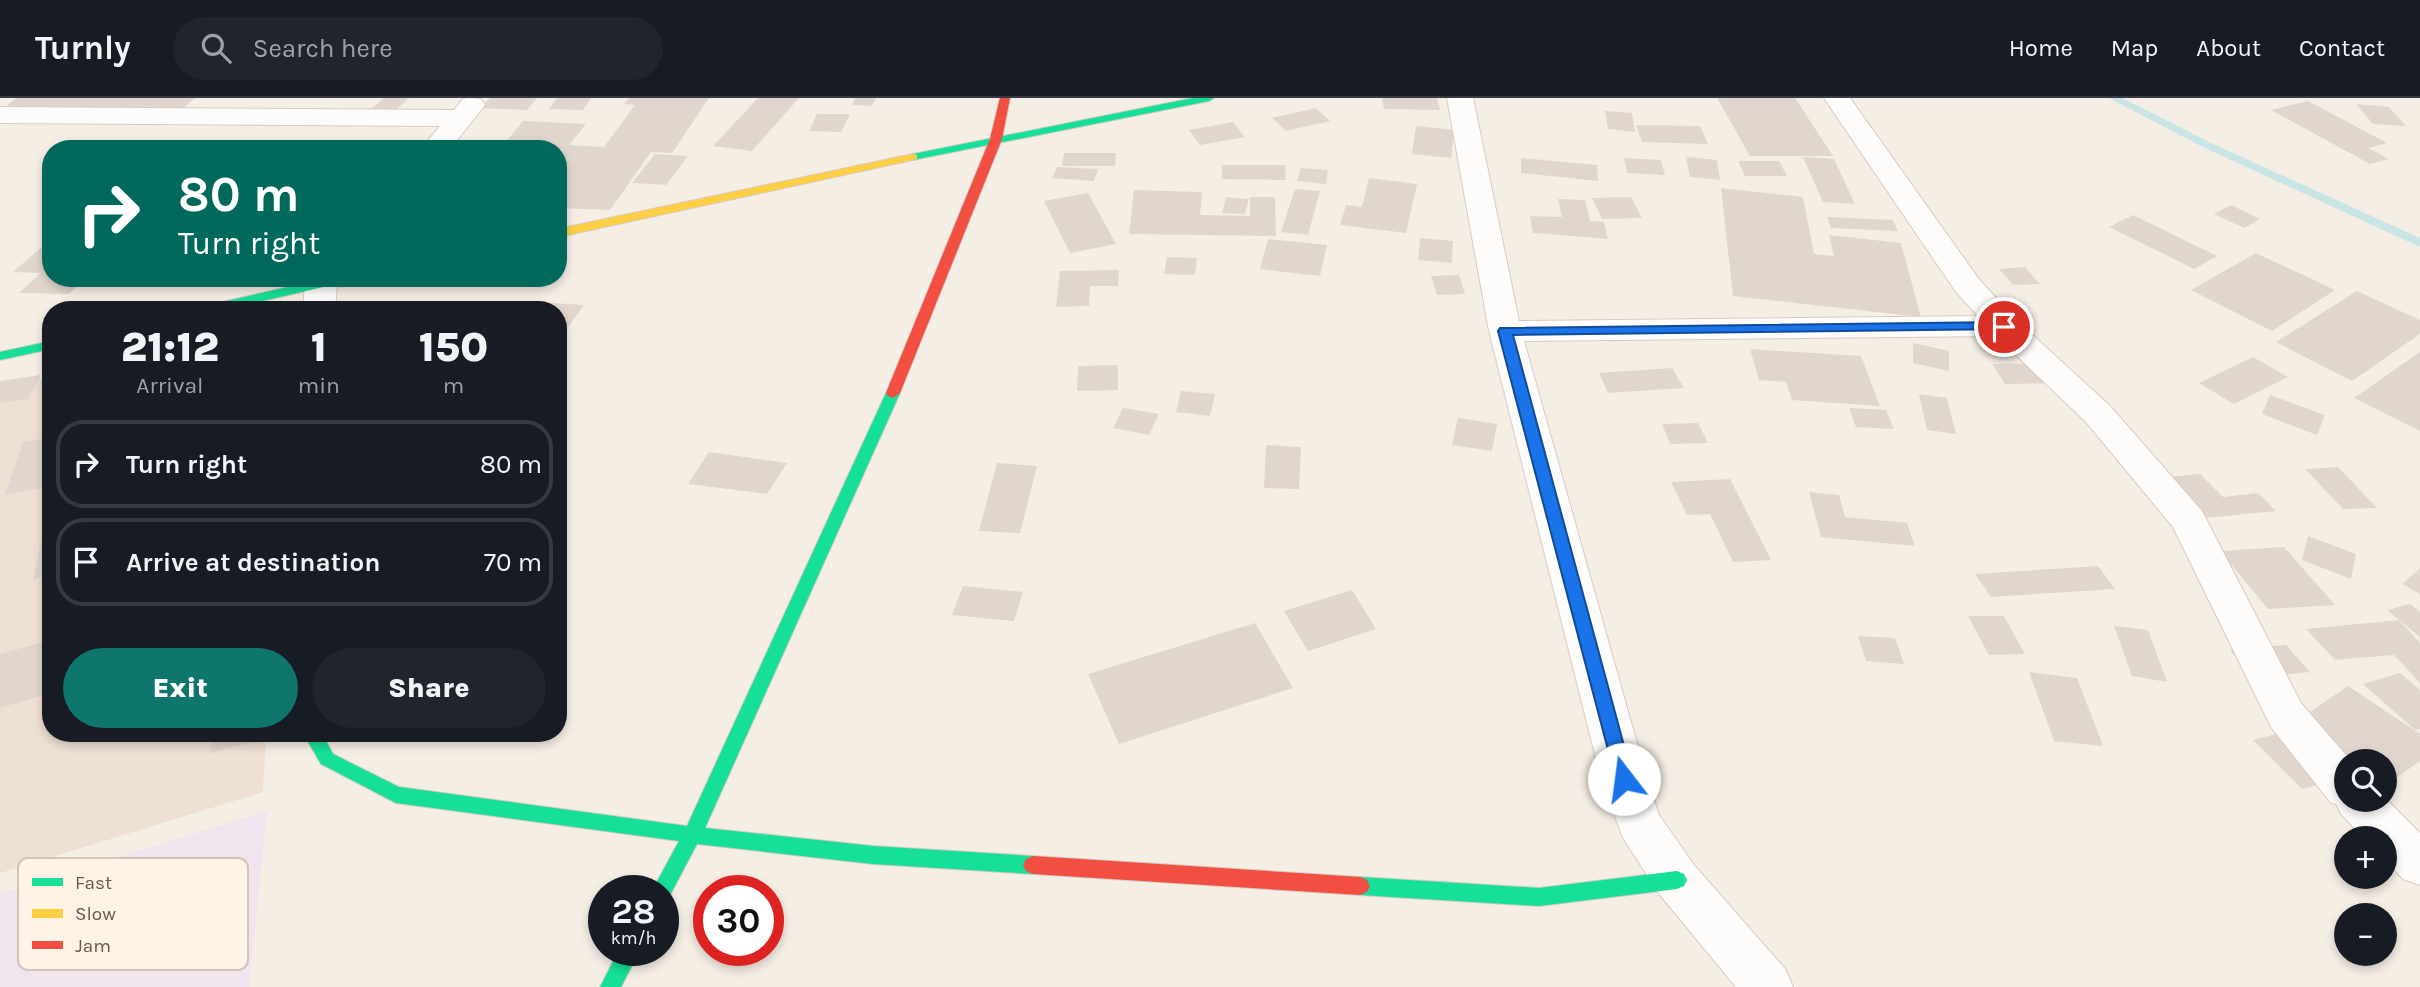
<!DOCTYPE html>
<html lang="en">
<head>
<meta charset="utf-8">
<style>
  :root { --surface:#171b24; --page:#20242c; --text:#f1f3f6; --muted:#9ea1a6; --line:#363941; --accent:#0f766e }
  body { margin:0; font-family:Karla,sans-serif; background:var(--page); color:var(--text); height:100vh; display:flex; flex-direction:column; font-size:26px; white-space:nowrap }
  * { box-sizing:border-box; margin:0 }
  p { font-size:23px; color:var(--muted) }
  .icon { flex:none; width:38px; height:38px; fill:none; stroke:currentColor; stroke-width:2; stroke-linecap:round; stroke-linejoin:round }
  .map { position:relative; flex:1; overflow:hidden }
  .drawer { position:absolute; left:42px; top:203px; width:525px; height:441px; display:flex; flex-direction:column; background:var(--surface); border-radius:28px; box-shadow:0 4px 10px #0003 }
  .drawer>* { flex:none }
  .top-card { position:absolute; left:42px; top:42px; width:525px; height:147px; border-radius:28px; box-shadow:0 4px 10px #0003; background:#00695c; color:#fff; overflow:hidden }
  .fabs { position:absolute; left:2334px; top:651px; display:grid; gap:14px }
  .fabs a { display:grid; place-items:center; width:63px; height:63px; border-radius:50%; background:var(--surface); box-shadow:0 4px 10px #0003; font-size:35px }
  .speed { position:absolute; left:588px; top:777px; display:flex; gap:14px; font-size:35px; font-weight:700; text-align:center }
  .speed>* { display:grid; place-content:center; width:91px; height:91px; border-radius:50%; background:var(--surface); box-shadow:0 4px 10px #0003; line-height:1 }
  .speed small { font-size:18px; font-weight:400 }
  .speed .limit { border:10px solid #d22; background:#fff; color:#111 }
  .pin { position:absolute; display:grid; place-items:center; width:60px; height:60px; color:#fff; margin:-30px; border:4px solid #fff; border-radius:50%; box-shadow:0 2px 7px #0007 }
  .me { position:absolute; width:77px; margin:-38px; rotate:345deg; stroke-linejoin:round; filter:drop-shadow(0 0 5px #0008) }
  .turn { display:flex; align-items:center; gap:24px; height:147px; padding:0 21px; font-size:32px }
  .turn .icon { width:91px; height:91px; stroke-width:2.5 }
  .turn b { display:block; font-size:49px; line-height:60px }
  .eta { display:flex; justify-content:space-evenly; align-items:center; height:119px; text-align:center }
  .eta b { font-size:42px; font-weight:800; line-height:49px }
  .cta { display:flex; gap:14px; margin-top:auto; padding:14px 21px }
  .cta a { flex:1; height:80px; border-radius:42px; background:var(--accent); color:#fff; font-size:28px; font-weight:800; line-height:80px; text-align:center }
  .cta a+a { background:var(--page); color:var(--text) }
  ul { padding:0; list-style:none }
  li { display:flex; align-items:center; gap:21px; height:88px; margin:0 14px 10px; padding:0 7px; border:4px solid var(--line); border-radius:28px }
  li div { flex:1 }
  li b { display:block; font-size:26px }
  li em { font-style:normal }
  header { display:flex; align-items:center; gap:42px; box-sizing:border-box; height:98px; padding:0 35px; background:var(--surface); border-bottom:2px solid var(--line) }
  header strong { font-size:33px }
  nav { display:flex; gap:38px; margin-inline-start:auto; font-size:24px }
  .search { width:490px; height:63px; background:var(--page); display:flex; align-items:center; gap:18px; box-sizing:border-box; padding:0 24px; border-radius:38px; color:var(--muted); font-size:26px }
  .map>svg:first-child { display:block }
  .residential { fill:#eee0d2 }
  .education { fill:#f0e4ef }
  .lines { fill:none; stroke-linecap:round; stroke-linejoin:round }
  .stream { fill:#c8e4e4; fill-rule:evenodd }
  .building { fill:#e1d6cd }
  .street-casing { stroke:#d6cbc4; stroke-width:2 }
  .fast-casing { stroke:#d5cac2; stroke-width:2 }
  .slow-casing { stroke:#d5cac2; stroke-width:2 }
  .jam-casing { stroke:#d5cac2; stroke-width:2 }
  .street { fill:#fefcfb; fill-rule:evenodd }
  .fast { fill:#16e098; fill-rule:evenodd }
  .slow { fill:#ffcf43; fill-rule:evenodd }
  .jam { fill:#f24e42; fill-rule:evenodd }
  .route { fill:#1a73e8; stroke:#114b97; stroke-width:2 }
  .key { fill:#fff3e5; stroke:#d4c3b6; stroke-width:2 }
  .key-label { font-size:19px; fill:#705448 }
</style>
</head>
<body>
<header>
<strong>Turnly</strong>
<div class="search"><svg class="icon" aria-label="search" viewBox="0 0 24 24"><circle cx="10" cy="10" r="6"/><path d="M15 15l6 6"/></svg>Search here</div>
<nav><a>Home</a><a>Map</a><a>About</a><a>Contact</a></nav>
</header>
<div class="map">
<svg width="2420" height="889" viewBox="0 0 2420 889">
  <rect width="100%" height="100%" fill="#f5eee5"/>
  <!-- residential -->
  <path class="residential" d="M51,279v356h215l-3,59 -263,81v-486z"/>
  <!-- education -->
  <path class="education" d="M267,713l-18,176h-249v-93z"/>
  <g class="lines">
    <!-- stream -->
    <path class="stream" d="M2109,0h13l89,45 209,95v9l-217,-100z"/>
  </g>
  <!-- building -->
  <path class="building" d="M16,0h179l-14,12 -176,-3z
    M384,0h25l-16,14 -24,-1z
    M490,0h47l-10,12 -46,-2z
    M557,0h34l-8,12 -34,-1z
    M629,0h80l-37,55 -21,-1 -41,58 -52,-2v-59h-58l23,-28 63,3 -17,21 35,2 31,-42 -11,-1z
    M758,0h41l-47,53 -39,-5z
    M855,0h21l-4,8 -20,-1z
    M1382,0h55l3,12 -56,-1z
    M1717,0h78l38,58h-83z
    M2308,3l79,42 -19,5 21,11 -19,5 -99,-54z
    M2356,6l33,3 17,19 -33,-2z
    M1316,10l14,13 -44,10 -14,-13z
    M1605,13l27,2 3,19 -27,-3z
    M817,16h33l-9,18 -32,-1z
    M1233,24l12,15 -45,8 -11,-15z
    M1636,27l64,1 8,18 -66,-2z
    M1416,28l38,4 -3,28 -39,-4z
    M1064,55h52l-1,13h-53z
    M655,56l33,2 -22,29 -34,-2z
    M1686,59l31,3 3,20 -30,-3z
    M1803,59l31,2 21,45 -32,-2z
    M1521,60l76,7 1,16 -77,-8z
    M1624,60l37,2 4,15 -38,-2z
    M1738,63h41l8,15h-42z
    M1222,67h63l1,15 -64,-1z
    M1057,69l41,2 -4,12 -42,-3z
    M1301,70l27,2 -2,14 -29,-3z
    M1369,80l48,6 -11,49 -66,-8 6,-20 16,2z
    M1721,90l82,9 11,57 20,2 -5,-21 72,8 20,74 -188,-21z
    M1295,91l25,2 -12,44 -27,-3z
    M1134,92l68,2 -2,23 50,1v-19h25l1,39 -147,-2z
    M1088,95l28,51 -46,9 -26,-52z
    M1226,99l23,2 -4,15 -23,-1z
    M1631,99l11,21 -40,1 -10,-21z
    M1558,101l27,1 5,21 14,1 4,17 -75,-6 -3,-17 32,1z
    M2231,107l29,14 -16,9 -30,-14z
    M2133,117l84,41 -23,13 -85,-42z
    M1827,119l66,3 5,11 -67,-3z
    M1420,140l33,3 -1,22 -34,-3z
    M51,141v39h36l-18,16 -50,-1 22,-20 -28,-1z
    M1268,141l59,6 -7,31 -60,-7z
    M2256,155l79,37 -63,41 -81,-41z
    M1167,159l30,1 -2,17 -31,-1z
    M2025,169l15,17 -27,1 -14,-16z
    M1119,172l-1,16h-28l-1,20 -33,1 4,-36z
    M1459,177l6,19 -28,1 -6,-19z
    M2357,193l63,29v14l-68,47 -76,-39z
    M536,204l48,3 -26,36v-31h-28z
    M1913,245l36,8v20l-36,-8z
    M1750,251l111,7 19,50 -88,-6 -6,-18 -27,-2z
    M2420,254v79l-66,-33z
    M2253,259l35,20 -54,27 -35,-21z
    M2052,265l14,20 -61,1 -13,-20z
    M1118,267v25l-41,1 1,-25z
    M1672,270l12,20 -76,5 -9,-20z
    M41,277l-13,24 -28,4v-22z
    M1181,293l34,3 -5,22 -34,-4z
    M1919,296l28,4 9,36 -29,-4z
    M2270,297l55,20 -8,20 -55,-21z
    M1123,310l36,6 -10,21 -36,-7z
    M1849,310l37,2 8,19 -38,-2z
    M1458,320l39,6 -5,27 -40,-6z
    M1698,325l10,20 -38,1 -8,-20z
    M51,339v49l-46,9 18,-53z
    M1266,347l35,2 -2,42 -35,-1z
    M709,354l78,11 -20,31 -79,-10z
    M997,365l40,3 -17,67 -41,-2z
    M2338,369l39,41 -34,1 -38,-40z
    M2200,376l23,23 35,-4 18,18 -70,7 -39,-41z
    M1730,381l41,81 -38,2 -23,-48 -23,1 -16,-33z
    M1809,394l30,3 6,22 62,6 8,23 -94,-9z
    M50,401l1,76 -18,5z
    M2308,438l48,18 -5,25 -49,-19z
    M2284,449l51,58 -67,4 -48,-58z
    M2098,468l17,23 -124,8 -16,-23z
    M2420,470v26l-18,-10z
    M963,488l60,6 -9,29 -62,-6z
    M1352,492l24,39 -68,22 -24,-40z
    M2410,506l10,8v25l-33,-27z
    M1968,518h36l21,38 -36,1z
    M2399,522l21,23v40l-26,-28 -59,5 -29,-31z
    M1255,525l38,65 -174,56 -31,-70z
    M2114,528l34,4 19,52 -35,-6z
    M1858,538l37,2 9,26 -38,-3z
    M51,542v53l-51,15v-54z
    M2286,547l24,27 -57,6 -23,-28z
    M2029,574l48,6 26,68 -49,-5z
    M2400,575l20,17v39l-5,1 -52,-46z
    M2348,588l72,48v27l-35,25v-25h-38l-56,-36z
    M213,635h68v1l-71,19z
    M2276,636l50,49 -24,6 -49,-49z"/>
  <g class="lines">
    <defs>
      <path id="street" d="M468,0l13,1 4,6 -35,44h-29l19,-23 -440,-3v-16l454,3 9,-11z
        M1447,0h26l46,223 459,-5 -22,-24 -132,-194h26l128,180 37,41 95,87 92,105 99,192 50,58h-4v39l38,-2 35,35v52l-17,-6 -18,-19v-22h-21l-23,-24 -5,-10 -5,-1 -60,-76 -98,-200 -87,-105 -90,-86 -472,5 123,438 12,36 35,50 92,105 7,17h-57l-76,-92 -37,-57 -22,-59 -112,-448z
        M309,180h31l-3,6 -2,26h-32l2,-27z"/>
      <path id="fast" d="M1193,0h21l-5,3 -296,59 -6,-3 6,-3z
        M327,180h24l-6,4 -122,28h-24l6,-4z
        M51,243v8l-51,11v-8z
        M893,290l7,5 -195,435 168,18 160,10 7,3 3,6 -3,6 -7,3 -160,-10 -176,-20 -28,53 -6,2v-8h-11l27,-50 -283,-38 -75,-39 -18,-31h19l11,21 66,33 288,39 199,-433z
        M1677,773l7,3 3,6 -3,6 -7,3 -138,17 -179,-11 -7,-3 -3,-6 3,-6 7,-3 179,11z
        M619,852h21l-19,37h-21z"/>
      <path id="slow" d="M913,56l4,1v4l-359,78v-8z"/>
      <path id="jam" d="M1000,0h10l-8,41 -102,254 -7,5 -5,-2 -2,-3 104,-254z
        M1033,758l327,21 7,3 3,6 -3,6 -7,3 -327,-21 -7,-3 -3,-6 3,-6z"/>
    </defs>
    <!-- street casing -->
    <use href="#street" class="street-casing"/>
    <!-- fast casing -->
    <use href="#fast" class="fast-casing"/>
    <!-- slow casing -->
    <use href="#slow" class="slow-casing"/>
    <!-- jam casing -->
    <use href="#jam" class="jam-casing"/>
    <!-- street -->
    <use href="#street" class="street"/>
    <!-- fast -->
    <use href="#fast" class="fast"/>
    <!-- slow -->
    <use href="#slow" class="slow"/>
    <!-- jam -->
    <use href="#jam" class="jam"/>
  </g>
  <!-- route -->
  <path class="route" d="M2004,224l7,5 -2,2 -496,6 120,444 -3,5 -6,3 -7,-3 -119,-453 2,-3z"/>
  <!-- legend -->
  <rect x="18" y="760" width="230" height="112" rx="10" class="key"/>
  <rect x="32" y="780" width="31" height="8" fill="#16e098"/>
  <rect x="32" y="811" width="31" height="9" fill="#ffcf43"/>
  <rect x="32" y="843" width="31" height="8" fill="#f24e42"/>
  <g class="key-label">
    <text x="75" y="791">Fast</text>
    <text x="75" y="822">Slow</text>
    <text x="75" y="854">Jam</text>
  </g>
</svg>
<div class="fabs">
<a><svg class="icon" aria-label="search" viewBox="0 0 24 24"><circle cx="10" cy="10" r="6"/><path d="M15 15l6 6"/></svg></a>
<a>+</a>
<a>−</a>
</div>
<div class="speed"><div>28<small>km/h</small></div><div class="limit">30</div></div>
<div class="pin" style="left:2004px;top:229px;background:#d93025"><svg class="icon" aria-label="arrive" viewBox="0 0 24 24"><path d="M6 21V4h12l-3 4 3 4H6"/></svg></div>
<svg class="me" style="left:1624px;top:681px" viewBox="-20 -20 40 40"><circle r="19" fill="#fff"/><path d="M0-13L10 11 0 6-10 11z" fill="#1a73e8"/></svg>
<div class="top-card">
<div class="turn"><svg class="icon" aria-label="right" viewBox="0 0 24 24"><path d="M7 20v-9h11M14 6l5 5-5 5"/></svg><div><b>80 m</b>Turn right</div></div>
</div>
<section class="drawer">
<div class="eta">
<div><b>21:12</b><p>Arrival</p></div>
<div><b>1</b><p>min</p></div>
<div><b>150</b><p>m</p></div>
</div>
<ul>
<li><svg class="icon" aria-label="right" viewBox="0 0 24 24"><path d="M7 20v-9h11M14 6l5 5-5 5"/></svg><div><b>Turn right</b></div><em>80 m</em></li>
<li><svg class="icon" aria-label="arrive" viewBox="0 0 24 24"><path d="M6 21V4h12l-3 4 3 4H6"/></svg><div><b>Arrive at destination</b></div><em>70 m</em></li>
</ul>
<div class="cta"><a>Exit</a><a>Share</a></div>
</section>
</div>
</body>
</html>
